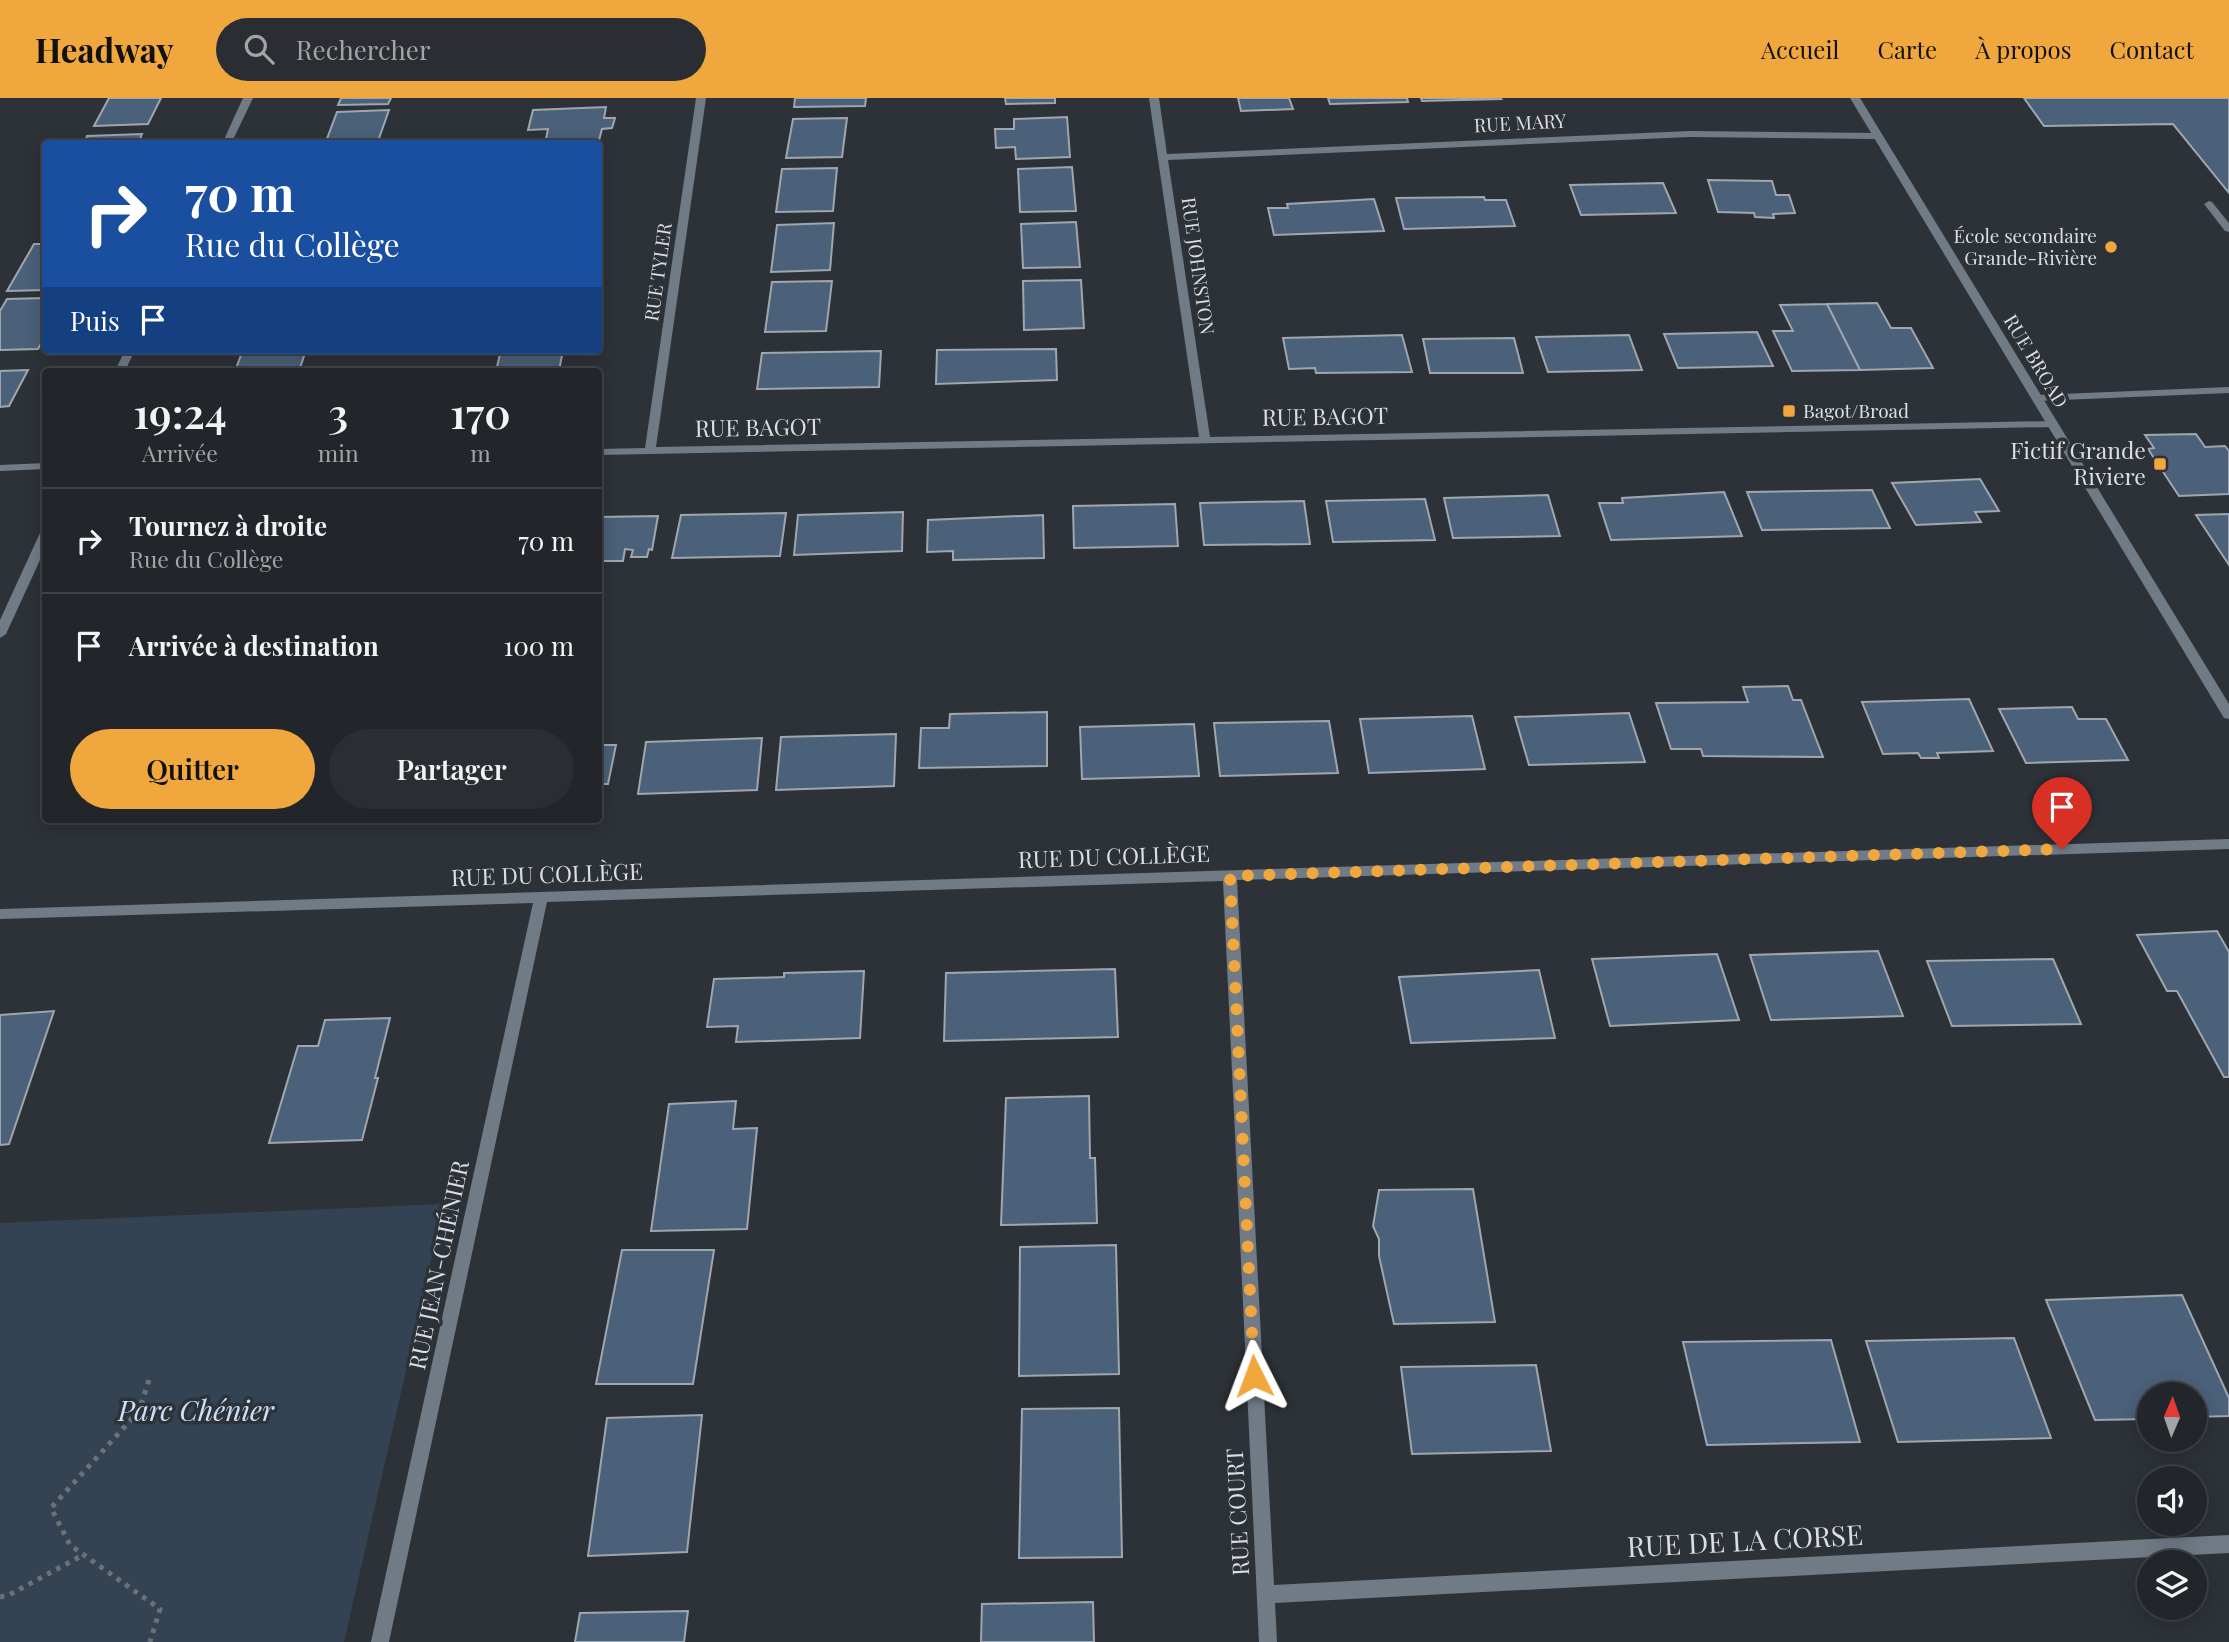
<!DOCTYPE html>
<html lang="fr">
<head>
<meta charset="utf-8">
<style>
  :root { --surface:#22262a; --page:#2a2e32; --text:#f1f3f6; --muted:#a2a5a8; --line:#3f4347; --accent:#f0a73e }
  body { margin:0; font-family:"Playfair Display",serif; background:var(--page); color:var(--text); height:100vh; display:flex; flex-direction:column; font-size:26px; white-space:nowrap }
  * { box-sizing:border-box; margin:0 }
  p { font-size:23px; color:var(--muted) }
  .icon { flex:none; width:38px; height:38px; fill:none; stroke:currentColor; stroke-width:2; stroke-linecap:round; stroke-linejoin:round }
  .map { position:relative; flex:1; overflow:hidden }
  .panel { position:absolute; left:42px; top:270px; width:560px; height:455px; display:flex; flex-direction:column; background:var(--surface); border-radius:7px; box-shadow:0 4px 18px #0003,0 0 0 2px var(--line) }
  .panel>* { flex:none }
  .banner { position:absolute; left:42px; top:42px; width:560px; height:214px; border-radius:7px; box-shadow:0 4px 18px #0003,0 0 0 2px var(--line); background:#1a4fa0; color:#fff; overflow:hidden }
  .needle { width:46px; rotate:2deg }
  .fabs { position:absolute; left:2137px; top:1284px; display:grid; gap:14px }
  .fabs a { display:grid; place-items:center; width:70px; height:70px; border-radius:50%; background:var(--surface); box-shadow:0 4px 18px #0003,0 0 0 2px var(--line); font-size:35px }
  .pin { position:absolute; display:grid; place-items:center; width:60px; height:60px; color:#fff; margin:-72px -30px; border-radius:50% 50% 50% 0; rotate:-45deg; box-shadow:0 0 7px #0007 }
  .pin .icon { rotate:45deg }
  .me { position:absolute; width:77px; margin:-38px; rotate:357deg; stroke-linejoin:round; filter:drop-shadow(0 0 5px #0008) }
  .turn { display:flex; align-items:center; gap:24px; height:147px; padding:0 28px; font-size:32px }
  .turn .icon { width:91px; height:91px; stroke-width:2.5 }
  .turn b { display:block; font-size:49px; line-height:60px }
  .then { display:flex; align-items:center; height:66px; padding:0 28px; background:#0003; gap:14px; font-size:26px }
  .eta { display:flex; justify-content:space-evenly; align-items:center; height:119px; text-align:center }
  .eta b { font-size:42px; font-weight:600; line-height:49px }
  .action { display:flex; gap:14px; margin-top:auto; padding:14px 28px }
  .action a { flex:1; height:80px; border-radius:42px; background:var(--accent); color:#111; font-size:28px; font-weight:600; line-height:80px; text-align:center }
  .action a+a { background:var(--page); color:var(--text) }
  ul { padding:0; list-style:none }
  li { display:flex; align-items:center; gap:21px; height:105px; padding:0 28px; border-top:2px solid var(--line) }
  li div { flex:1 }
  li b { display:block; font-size:26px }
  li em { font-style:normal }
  header { display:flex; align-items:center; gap:42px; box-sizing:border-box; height:98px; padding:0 35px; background:var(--accent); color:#111 }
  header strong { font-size:33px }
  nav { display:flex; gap:38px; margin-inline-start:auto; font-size:24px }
  .search { width:490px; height:63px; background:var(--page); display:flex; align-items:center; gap:18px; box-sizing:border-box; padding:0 24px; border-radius:38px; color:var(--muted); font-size:26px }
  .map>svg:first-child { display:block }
  .green { fill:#344353 }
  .building { fill:#4b6079; stroke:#9fa6ae; stroke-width:2 }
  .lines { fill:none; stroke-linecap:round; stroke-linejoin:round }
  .path { stroke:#6d7177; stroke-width:5; stroke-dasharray:4.5 6; stroke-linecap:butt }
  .service { fill:#717b86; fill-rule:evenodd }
  .minor { fill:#717b86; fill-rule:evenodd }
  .tertiary { fill:#717b86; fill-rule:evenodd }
  .route { stroke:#f0a73e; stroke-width:12; stroke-dasharray:0 21.6 }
  .poi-dot { fill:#f0a73e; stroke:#2d3238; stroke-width:2.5 }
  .labels { text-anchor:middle; stroke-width:7; stroke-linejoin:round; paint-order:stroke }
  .far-street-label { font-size:19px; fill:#dbdfe3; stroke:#2d3238 }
  .far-poi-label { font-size:19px; fill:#dbdfe3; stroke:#2d3238; text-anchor:end }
  .street-label { font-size:23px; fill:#dbdfe3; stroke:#2d3238 }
  .poi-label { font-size:23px; fill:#dbdfe3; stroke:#2d3238; text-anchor:end }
  .near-park-label { font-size:28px; font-style:italic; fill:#c9e1fd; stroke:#2d3238 }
  .near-street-label { font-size:28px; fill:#dbdfe3; stroke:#2d3238 }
</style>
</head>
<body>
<header>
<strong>Headway</strong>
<div class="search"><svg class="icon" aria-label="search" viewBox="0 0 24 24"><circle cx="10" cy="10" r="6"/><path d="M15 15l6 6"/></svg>Rechercher</div>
<nav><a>Accueil</a><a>Carte</a><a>À propos</a><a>Contact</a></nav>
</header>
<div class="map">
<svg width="2229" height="1544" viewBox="0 0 2229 1544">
  <rect width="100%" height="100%" fill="#2d3238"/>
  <!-- green -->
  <path class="green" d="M444,1106l-100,438h-344v-419z"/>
  <!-- building -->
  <path class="building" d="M109,0h52l-13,26 -54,2z
    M341,0h50l-3,6 -50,1z
    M795,0h71l-1,8 -71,1z
    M1005,0h50v5l-49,1z
    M1238,0h51l4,11 -52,2z
    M1328,0h79l1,4 -78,2z
    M1421,0h79l1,1 -79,2z
    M2024,0h205v95l-56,-69 -129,2z
    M606,9l-2,11h11l-3,10 -10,1 -4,15h-53l3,-15 -20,1 5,-20z
    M389,12l-12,34h-52l12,-32z
    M1067,19l3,40 -54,2 -1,-12 -19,1 -1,-19h19v-10z
    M847,20l-5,39 -56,1 7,-39z
    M142,36l-4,10h-73l2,-5h19l1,-3z
    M1072,69l4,44 -56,1 -2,-43z
    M837,70l-4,43 -57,1 6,-43z
    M1708,82l64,1 4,14h13l6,18 -22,1 1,4 -19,-1 -1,-4 -36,-1z
    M1663,85l13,30 -95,2 -11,-30z
    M1484,99l1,3h21l9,26 -111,3 -8,-31z
    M1374,101l10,32 -110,4 -6,-27h20l-1,-4z
    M1076,124l4,45 -57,1 -2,-44z
    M834,125l-4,47 -59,2 6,-47z
    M34,146h12v46l-39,1z
    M1081,182l3,48 -60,2 -1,-49z
    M832,183l-6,50 -61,1 7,-50z
    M46,200v37l-8,14 -38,1v-39l7,-12z
    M1877,205l14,25h20l22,40 -73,2 -33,-66z
    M1827,206l33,66 -68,1 -19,-40h20l-13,-26z
    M1757,234l16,34 -95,2 -14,-34z
    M1402,237l10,37 -96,1 -1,-5 -26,1 -6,-31z
    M1629,237l13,35 -94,2 -12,-35z
    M1514,240l9,35h-93l-7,-34z
    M1056,251l1,31 -121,4 1,-34z
    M243,252h63l-7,21h-64z
    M501,252h62l-4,21h-63z
    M881,253l-2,36 -122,2 5,-36z
    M28,272l-19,36 -9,1v-36z
    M2196,336l9,13 20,-1 4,5v43l-50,2 -31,-47 6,-1 -9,-13z
    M1980,381l19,32 -24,1 6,10 -65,3 -24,-42z
    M1872,392l18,38 -128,2 -15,-38z
    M1724,394l18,44 -131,4 -12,-37h24l-1,-5z
    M1548,397l12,41 -107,2 -9,-40z
    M1425,401l10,41 -102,2 -7,-41z
    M1304,403l6,43 -106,1 -4,-42z
    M1175,406l3,42 -104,2 -1,-42z
    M903,414l-1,39 -108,4 4,-40z
    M786,415l-6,43 -108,2 9,-43z
    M2229,416v51l-33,-50z
    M1043,417l1,43 -91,2v-9l-26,1 1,-32z
    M658,418l-6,34 -3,-1 -2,8h-16l2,-7 -8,-1 -2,12h-25v-44z
    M1788,588l5,14h8l22,57 -120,-1 -2,-7h-30l-15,-46 92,-1 -5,-15z
    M1969,601l24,52 -56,2 2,5h-18l-3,-5 -35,1 -21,-52z
    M2072,609l6,12h28l22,41 -102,3 -27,-54z
    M1047,614v54l-128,2 2,-40h28l1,-14z
    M1629,615l16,49 -116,3 -14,-48z
    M1472,618l13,53 -116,4 -9,-54z
    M1329,623l9,52 -118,3 -6,-53z
    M1194,626l5,52 -117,3 -2,-52z
    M896,636l-2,52 -118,4 5,-53z
    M762,640l-5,52 -119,4 8,-52z
    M598,647h18l-8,39h-10z
    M2217,833l12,21v125h-5l-47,-86h-10l-30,-56z
    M1878,853l25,65 -132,4 -21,-65z
    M1717,856l22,66 -129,6 -18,-67z
    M2053,861l28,65 -129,2 -25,-65z
    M1115,871l3,68 -174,4 2,-68z
    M1539,872l16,68 -144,5 -12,-66z
    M864,873l-4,67 -124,4 2,-16 -31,1 7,-48 70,-2v-4z
    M54,913l-45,133 -9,1v-130z
    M390,920l-15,60h3l-16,62 -93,3 29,-97h20l7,-26z
    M1089,998l1,62h5l2,65 -96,2 5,-127z
    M736,1003l-3,28 24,-1 -10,101 -96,2 18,-127z
    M1473,1091l22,133 -101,2 -15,-68v-17l-6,-13 6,-36z
    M1116,1147l3,129 -100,2 1,-129z
    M622,1152h92l-21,134h-97z
    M2182,1197l47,103v18l-35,1v-22h-45v24l-54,1 -49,-120z
    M2014,1240l37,100 -153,4 -32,-101z
    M1831,1242l29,102 -153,3 -24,-103z
    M1536,1267l15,86 -139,3 -11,-87z
    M1119,1310l3,149 -103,1 3,-149z
    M702,1317l-15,137 -99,4 19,-138z
    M1093,1504l1,40h-113l1,-38z
    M688,1513l-4,31h-109l5,-29z"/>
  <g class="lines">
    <!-- path -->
    <path class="path" d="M149,1282l-10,31 -88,97 19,37 90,64 -10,33
      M0,1499l9,-2 74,-40"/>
    <!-- service -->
    <path class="service" d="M2209,103l3,1 17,21v9l-4,-1 -21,-27z
      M2229,289v6l-192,8 -6,-3 6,-3z"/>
    <!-- minor -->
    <path class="minor" d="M243,0h10l-22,46h-9z
      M696,0h10l-50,349 543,-10 -50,-339h10l8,56 523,-23 188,2 5,3 -5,3 -188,-2 -522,23 42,277 842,-16 6,3 -6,3 -1454,28v-6l47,-1z
      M125,252h10l-10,21h-10z
      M46,365v6l-46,2v-6z
      M46,431v18l-40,87 -6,4v-18l40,-87z
      M2229,741v10l-992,31 37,705 955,-50v18l-954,50 2,39h-18l-36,-761 -676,21 -158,740h-18l162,-739 -533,16v-10z"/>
    <!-- tertiary -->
    <path class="tertiary" d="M1850,0h10l369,606v15l-5,-1z"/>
  </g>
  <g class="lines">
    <!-- route -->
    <path class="route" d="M1254,1278l-24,-500 832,-27"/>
  </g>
  <!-- markers -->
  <g class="poi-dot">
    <circle cx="2111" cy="149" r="7"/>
    <rect x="1782" y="306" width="14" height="14" rx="3.5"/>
    <rect x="2153" y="359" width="14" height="14" rx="3.5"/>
  </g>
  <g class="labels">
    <!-- far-street labels -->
    <g class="far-street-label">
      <text transform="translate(1520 25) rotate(-3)" y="7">RUE MARY</text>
      <text transform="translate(1198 168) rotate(82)" y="7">RUE JOHNSTON</text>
      <text transform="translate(658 174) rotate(-82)" y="7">RUE TYLER</text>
      <text transform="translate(2036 263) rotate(59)" y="7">RUE BROAD</text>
    </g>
    <!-- far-poi labels -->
    <g class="far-poi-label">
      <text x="2097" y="145">École secondaire<tspan x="2097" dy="22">Grande-Rivière</tspan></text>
      <text x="1803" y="320" text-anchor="start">Bagot/Broad</text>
    </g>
    <!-- street labels -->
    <g class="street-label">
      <text transform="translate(1325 319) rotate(-1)" y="8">RUE BAGOT</text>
      <text transform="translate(758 330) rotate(-1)" y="8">RUE BAGOT</text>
      <text transform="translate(1114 759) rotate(-2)" y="8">RUE DU COLLÈGE</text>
      <text transform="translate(547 777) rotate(-2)" y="8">RUE DU COLLÈGE</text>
      <text transform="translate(439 1167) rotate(-78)" y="8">RUE JEAN-CHÉNIER</text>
      <text transform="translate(1238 1414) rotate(-93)" y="8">RUE COURT</text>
    </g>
    <!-- poi labels -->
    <g class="poi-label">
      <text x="2146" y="361">Fictif Grande<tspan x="2146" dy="26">Riviere</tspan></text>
    </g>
    <!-- near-park labels -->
    <g class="near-park-label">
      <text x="196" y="1323">Parc Chénier</text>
    </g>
    <!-- near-street labels -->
    <g class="near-street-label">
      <text transform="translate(1745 1443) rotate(-3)" y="10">RUE DE LA CORSE</text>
    </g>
  </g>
</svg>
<div class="fabs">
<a><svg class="needle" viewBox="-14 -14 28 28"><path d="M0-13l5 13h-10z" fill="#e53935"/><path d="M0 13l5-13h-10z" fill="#a2a5a8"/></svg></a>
<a><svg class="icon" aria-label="sound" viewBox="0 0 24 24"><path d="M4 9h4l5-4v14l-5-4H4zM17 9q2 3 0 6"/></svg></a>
<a><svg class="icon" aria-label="layers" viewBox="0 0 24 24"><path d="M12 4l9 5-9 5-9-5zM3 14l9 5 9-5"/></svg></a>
</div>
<div class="pin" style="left:2062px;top:751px;background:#d93025"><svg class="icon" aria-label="arrive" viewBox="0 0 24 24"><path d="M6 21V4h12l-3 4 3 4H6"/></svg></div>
<svg class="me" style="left:1254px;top:1278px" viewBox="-20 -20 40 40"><path d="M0-17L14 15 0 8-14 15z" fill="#f0a73e" stroke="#fff" stroke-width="4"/></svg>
<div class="banner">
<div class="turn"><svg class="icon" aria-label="right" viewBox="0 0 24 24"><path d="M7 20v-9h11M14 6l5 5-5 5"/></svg><div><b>70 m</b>Rue du Collège</div></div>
<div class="then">Puis<svg class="icon" aria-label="arrive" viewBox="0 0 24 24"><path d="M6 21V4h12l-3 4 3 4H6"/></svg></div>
</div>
<section class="panel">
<div class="eta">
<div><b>19:24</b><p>Arrivée</p></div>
<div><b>3</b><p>min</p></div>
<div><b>170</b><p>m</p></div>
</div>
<ul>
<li><svg class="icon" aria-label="right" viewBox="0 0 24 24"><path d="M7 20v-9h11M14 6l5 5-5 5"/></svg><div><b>Tournez à droite</b><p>Rue du Collège</p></div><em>70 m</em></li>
<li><svg class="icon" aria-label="arrive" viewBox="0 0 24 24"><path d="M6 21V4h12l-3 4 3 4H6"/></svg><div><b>Arrivée à destination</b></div><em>100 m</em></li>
</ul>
<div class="action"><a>Quitter</a><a>Partager</a></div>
</section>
</div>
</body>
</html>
